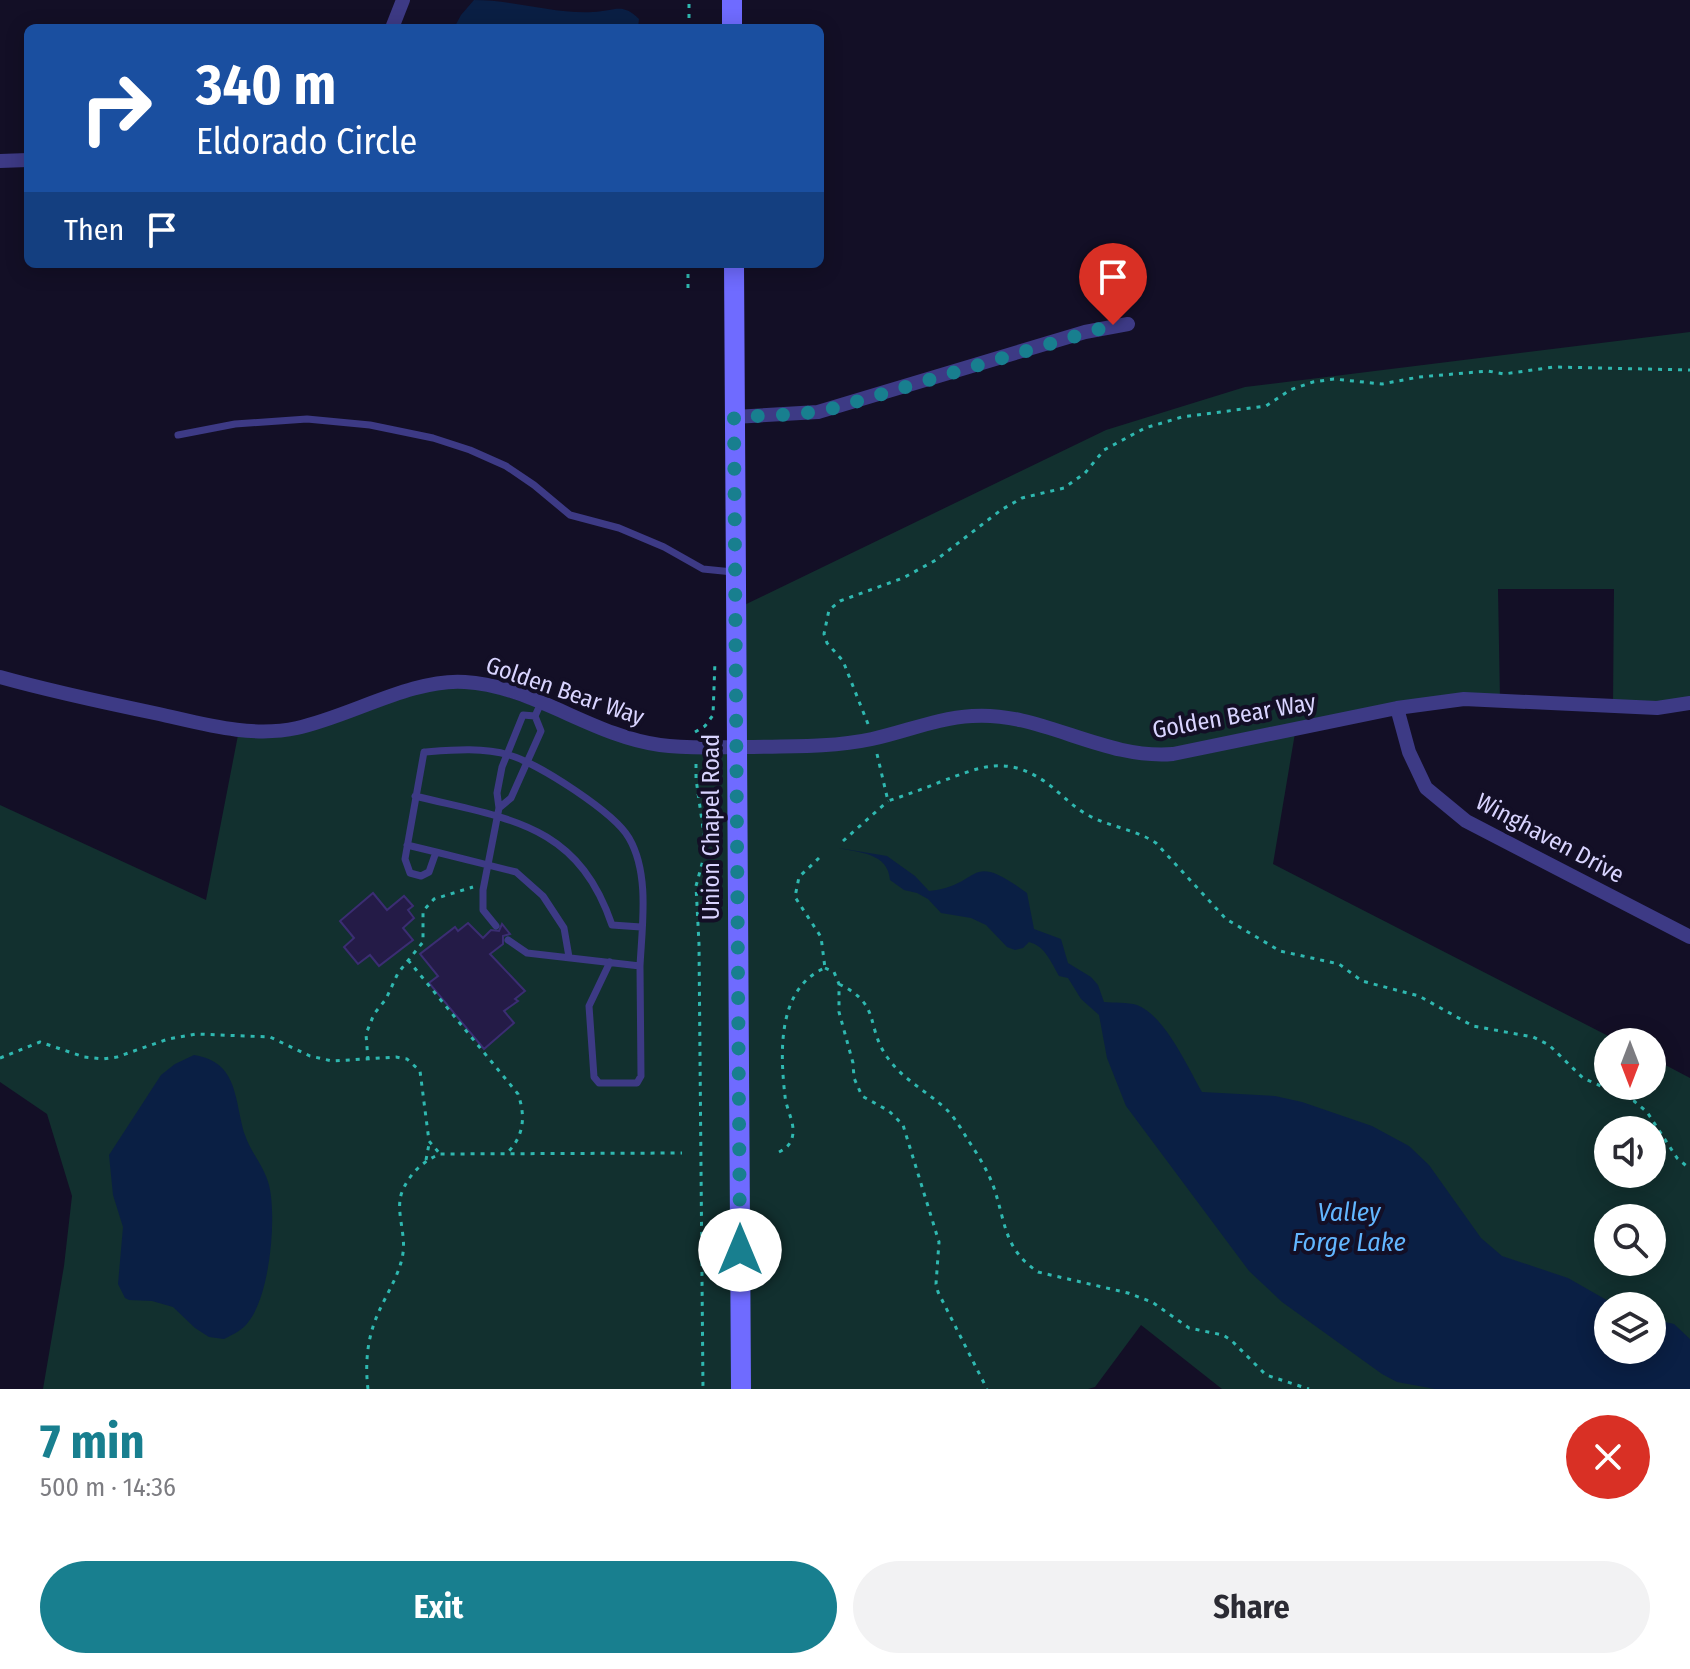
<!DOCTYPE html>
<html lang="en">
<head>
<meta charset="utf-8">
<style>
  :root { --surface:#fff; --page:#f2f2f3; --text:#2b2b33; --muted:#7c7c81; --accent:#187f8f }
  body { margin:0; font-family:"Fira Sans Condensed",sans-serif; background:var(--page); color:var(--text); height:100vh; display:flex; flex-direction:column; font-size:30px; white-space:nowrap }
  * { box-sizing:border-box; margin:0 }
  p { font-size:26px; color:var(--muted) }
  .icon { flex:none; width:44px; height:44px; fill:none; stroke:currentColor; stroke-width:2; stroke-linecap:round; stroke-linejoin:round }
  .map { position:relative; height:1389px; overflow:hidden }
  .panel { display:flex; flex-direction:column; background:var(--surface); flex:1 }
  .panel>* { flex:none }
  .hud { position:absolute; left:24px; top:24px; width:800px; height:244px; border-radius:12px; box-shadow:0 4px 20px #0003; background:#1a4fa0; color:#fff; overflow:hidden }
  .needle { width:52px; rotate:180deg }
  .fabs { position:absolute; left:1594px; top:1028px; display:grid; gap:16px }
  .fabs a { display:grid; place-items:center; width:72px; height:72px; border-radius:50%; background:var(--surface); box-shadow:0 4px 20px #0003; font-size:40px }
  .pin { position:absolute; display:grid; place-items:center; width:68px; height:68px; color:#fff; margin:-82px -34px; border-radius:50% 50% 50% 0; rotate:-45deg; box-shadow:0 0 8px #0007 }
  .pin .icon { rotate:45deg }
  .me { position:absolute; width:88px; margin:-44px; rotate:0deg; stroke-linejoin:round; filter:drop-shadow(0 0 6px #0008) }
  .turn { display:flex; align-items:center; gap:28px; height:168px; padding:0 40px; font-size:36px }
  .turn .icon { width:104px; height:104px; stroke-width:2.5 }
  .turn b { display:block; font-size:56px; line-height:68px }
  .then { display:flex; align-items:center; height:76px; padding:0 40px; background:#0003; gap:16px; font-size:30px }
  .round { display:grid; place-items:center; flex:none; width:84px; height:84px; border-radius:42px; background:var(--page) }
  .summary { display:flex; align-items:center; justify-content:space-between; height:136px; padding:0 40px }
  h1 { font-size:48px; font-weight:700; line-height:60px; color:var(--accent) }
  .action { display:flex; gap:16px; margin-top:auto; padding:16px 40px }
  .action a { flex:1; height:92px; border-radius:48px; background:var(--accent); color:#fff; font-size:32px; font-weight:700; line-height:92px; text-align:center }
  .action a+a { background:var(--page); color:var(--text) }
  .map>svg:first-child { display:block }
  .green { fill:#12302f; fill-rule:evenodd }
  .water { fill:#0a1f44 }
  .building { fill:#241b47; stroke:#3b2d73; stroke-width:2 }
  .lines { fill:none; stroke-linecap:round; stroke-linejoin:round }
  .path { stroke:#2fb8b0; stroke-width:3; stroke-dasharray:4 6; stroke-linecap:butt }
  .lane { stroke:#3d3a85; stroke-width:7 }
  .street { stroke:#3d3a85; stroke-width:14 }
  .secondary { stroke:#6f6bff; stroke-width:20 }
  .route { stroke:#187f8f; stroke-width:14; stroke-dasharray:0 25.2 }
  .labels { text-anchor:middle; stroke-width:8; stroke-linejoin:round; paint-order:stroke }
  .street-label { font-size:24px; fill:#d9d4ff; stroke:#130f26 }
  .water-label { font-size:26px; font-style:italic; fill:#62b6ff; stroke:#130f26 }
</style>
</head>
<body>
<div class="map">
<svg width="1690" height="1389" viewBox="0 0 1690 1389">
  <rect width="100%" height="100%" fill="#130f26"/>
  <!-- green -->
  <path class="green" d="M1690,332v371l-77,3 1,-117h-116l2,112 -204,26 -23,137 347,178h-12v44h44v-28l38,20v311h-468l-81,-64 -46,62 -7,2h-1045l21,-123 8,-70 -25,-82 -47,-32v-277l206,95 33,-170 17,2 209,-50 164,57 108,8 -1,-138 370,-179 139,-43zM1608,1130h44v44h-44zM1608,1218h44v44h-44zM1608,1306h44v44h-44z"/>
  <!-- water -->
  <path class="water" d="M474,0c40,0 79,14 119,12 22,-1 29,-10 46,7l-1,9h-184l7,-13z
    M839,848l48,8 28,20 14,15c54,-5 37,-43 98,2l7,36 27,10 7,24 23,14 7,8 6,17c10,1 23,0 33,3 28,11 50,61 65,87l73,4 27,6 70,24 37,20 20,19 52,73 21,18 66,22 49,28h-9v44h44v-31l22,5 16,15v50h-255l-38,-7 -15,-8 -100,-72 -33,-31 -123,-165 -19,-48 -8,-43 -18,-16 -13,-21 -9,-2c-8,-14 -14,-30 -30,-34l-6,6 -8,2 -8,-3 -21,-22 -15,-7 -30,-5 -13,-14 -11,-6 -13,-3 -14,-10c-2,-27 -30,-27 -51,-32z
    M194,1055c45,7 40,45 51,80 6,18 19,31 24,50 8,32 1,109 -20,136 -6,9 -15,13 -25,18l-15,-2 -14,-9 -22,-21 -21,-6 -23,-1 -4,-2 -7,-14 5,-57 -10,-32 -4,-40 52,-80 14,-11z"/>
  <!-- building -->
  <path class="building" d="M373,893l14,17 17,-14 9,10 -5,4 6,8 -11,10 10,12 -34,26 -9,-11 -12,9 -14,-17 10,-9 -14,-17z
    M468,923l15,15 8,-8 8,1 3,-7 8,10 -7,2v8l-13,10 35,37 -10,8 3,2 -14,10 10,12 -30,26 -55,-66 9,-7 -18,-22 35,-27 3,4z"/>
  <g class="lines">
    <!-- path -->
    <path class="path" d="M689,28v-28
      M688,288v-24
      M868,724l-25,-63 -16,-18 -3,-9 5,-24 11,-9 63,-23 33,-18 65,-50 21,-12 42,-10 21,-15 19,-23 41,-22 37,-11 84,-11 24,-16 23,-8 21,-3 48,5 37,-7 69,-6 16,3 50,-7 136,3
      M695,732l10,-6 8,-11 2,-54
      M877,754l11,47c18,-6 35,-12 52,-19 40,-15 65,-27 104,-1 16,11 27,25 44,34 21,12 47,14 68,28l70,76 54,32 59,13 23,17 57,15 54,30 60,11 16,8 34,33 51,23 13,11 30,46 13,11
      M696,764v15l10,70 -10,37 3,58 4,445
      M843,841l45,-40
      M408,960l110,134c8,23 6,43 -12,60
      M825,968l9,4 5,12v28l14,51 1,15 8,18 27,15 14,14 36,117 -3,42 2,8 49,97
      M839,984c43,21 26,41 48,73 16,23 40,34 60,53 8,8 15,20 21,30 10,15 20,31 26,48 12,36 10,61 44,84l90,21 24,9 37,26 34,7 8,5 35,35 43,14
      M0,1058l40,-16 44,15 19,2 14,-2 51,-18 28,-5 74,3 40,19 22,5 64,-4 11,2 13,12 9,70 11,13
      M368,1060l-2,-26 8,-20 12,-15 12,-26 25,-31v-31l11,-12 39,-12
      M779,1152c8,-4 13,-9 14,-19 1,-12 -7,-25 -8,-37 -5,-43 -8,-108 40,-128l-4,-31 -26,-40 4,-20 20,-19
      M426,1160l3,-16
      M368,1389c-3,-24 -1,-50 9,-73 8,-20 23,-41 26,-63 3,-20 -8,-43 -1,-61 7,-18 21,-31 38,-38l242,-1"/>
    <!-- lane -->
    <path class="lane" d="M178,435l57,-11 72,-5 63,6 63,13 37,12 36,16 28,19 36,30 49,13 45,19 39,22 30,3
      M415,796c92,23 162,26 197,129l29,2
      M499,808l12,-10 30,-67 -6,-15 6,-13
      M407,845l29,7
      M496,926l-13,-16v-20l16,-82 -2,-15 5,-26 21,-52 12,1
      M508,940l19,13 113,13 1,110 -4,7h-38l-5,-6 -5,-71 21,-44
      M569,957l-5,-29 -21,-32 -27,-24 -80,-20 -7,20 -8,4 -11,-3 -5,-14 19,-107c27,-2 59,-5 85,3 29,8 106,58 120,83 21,36 13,88 11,128"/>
    <!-- street -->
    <path class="street" d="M392,28l11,-28
      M0,161l28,-1
      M734,417l84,-5 267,-80 43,-8
      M0,677c53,15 106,26 159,37 45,10 92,24 138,14 52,-11 116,-50 168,-46 69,4 127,54 195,63 28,4 57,2 85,2 42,-1 85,1 127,-8 33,-7 65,-21 100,-23 69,-5 131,44 201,38l224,-46 67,-9 193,9 33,-5
      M1397,708l12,44 17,36 40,33 224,116"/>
    <!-- secondary -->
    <path class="secondary" d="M732,0v28
      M734,264l7,1125"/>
  </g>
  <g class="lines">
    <!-- route -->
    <path class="route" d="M740,1250l-6,-833 66,-3 35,-6 278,-83"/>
  </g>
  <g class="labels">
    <!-- street labels -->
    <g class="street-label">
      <text transform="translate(565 691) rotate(19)" y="8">Golden Bear Way</text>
      <text transform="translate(1234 716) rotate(-10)" y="8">Golden Bear Way</text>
      <text transform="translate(711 827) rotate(-90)" y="8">Union Chapel Road</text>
      <text transform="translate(1550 838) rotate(28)" y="8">Winghaven Drive</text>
    </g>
    <!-- water labels -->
    <g class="water-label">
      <text x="1349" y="1221">Valley<tspan x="1349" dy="30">Forge Lake</tspan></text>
    </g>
  </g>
</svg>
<div class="fabs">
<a><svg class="needle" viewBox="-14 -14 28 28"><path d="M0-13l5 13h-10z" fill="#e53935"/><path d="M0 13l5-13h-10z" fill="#7c7c81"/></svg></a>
<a><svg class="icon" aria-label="sound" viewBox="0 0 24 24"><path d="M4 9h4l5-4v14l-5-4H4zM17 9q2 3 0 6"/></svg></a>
<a><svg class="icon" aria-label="search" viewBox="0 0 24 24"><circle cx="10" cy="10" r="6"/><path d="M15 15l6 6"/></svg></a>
<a><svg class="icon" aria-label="layers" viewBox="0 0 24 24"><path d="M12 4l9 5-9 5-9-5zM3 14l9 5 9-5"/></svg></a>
</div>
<div class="pin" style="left:1113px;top:325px;background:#d93025"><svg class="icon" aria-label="arrive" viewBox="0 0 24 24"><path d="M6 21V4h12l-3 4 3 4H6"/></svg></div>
<svg class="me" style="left:740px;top:1250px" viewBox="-20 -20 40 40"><circle r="19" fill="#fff"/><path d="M0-13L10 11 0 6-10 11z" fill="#187f8f"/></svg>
<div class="hud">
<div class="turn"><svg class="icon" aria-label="right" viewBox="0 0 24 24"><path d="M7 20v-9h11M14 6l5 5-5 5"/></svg><div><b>340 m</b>Eldorado Circle</div></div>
<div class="then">Then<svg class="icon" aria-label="arrive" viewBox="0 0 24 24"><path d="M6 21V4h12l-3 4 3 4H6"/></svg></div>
</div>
</div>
<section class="panel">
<div class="summary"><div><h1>7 min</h1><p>500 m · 14:36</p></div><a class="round" style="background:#d93025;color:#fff"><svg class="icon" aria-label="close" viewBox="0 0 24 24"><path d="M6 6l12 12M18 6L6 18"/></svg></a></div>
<div class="action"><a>Exit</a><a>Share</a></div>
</section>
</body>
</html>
